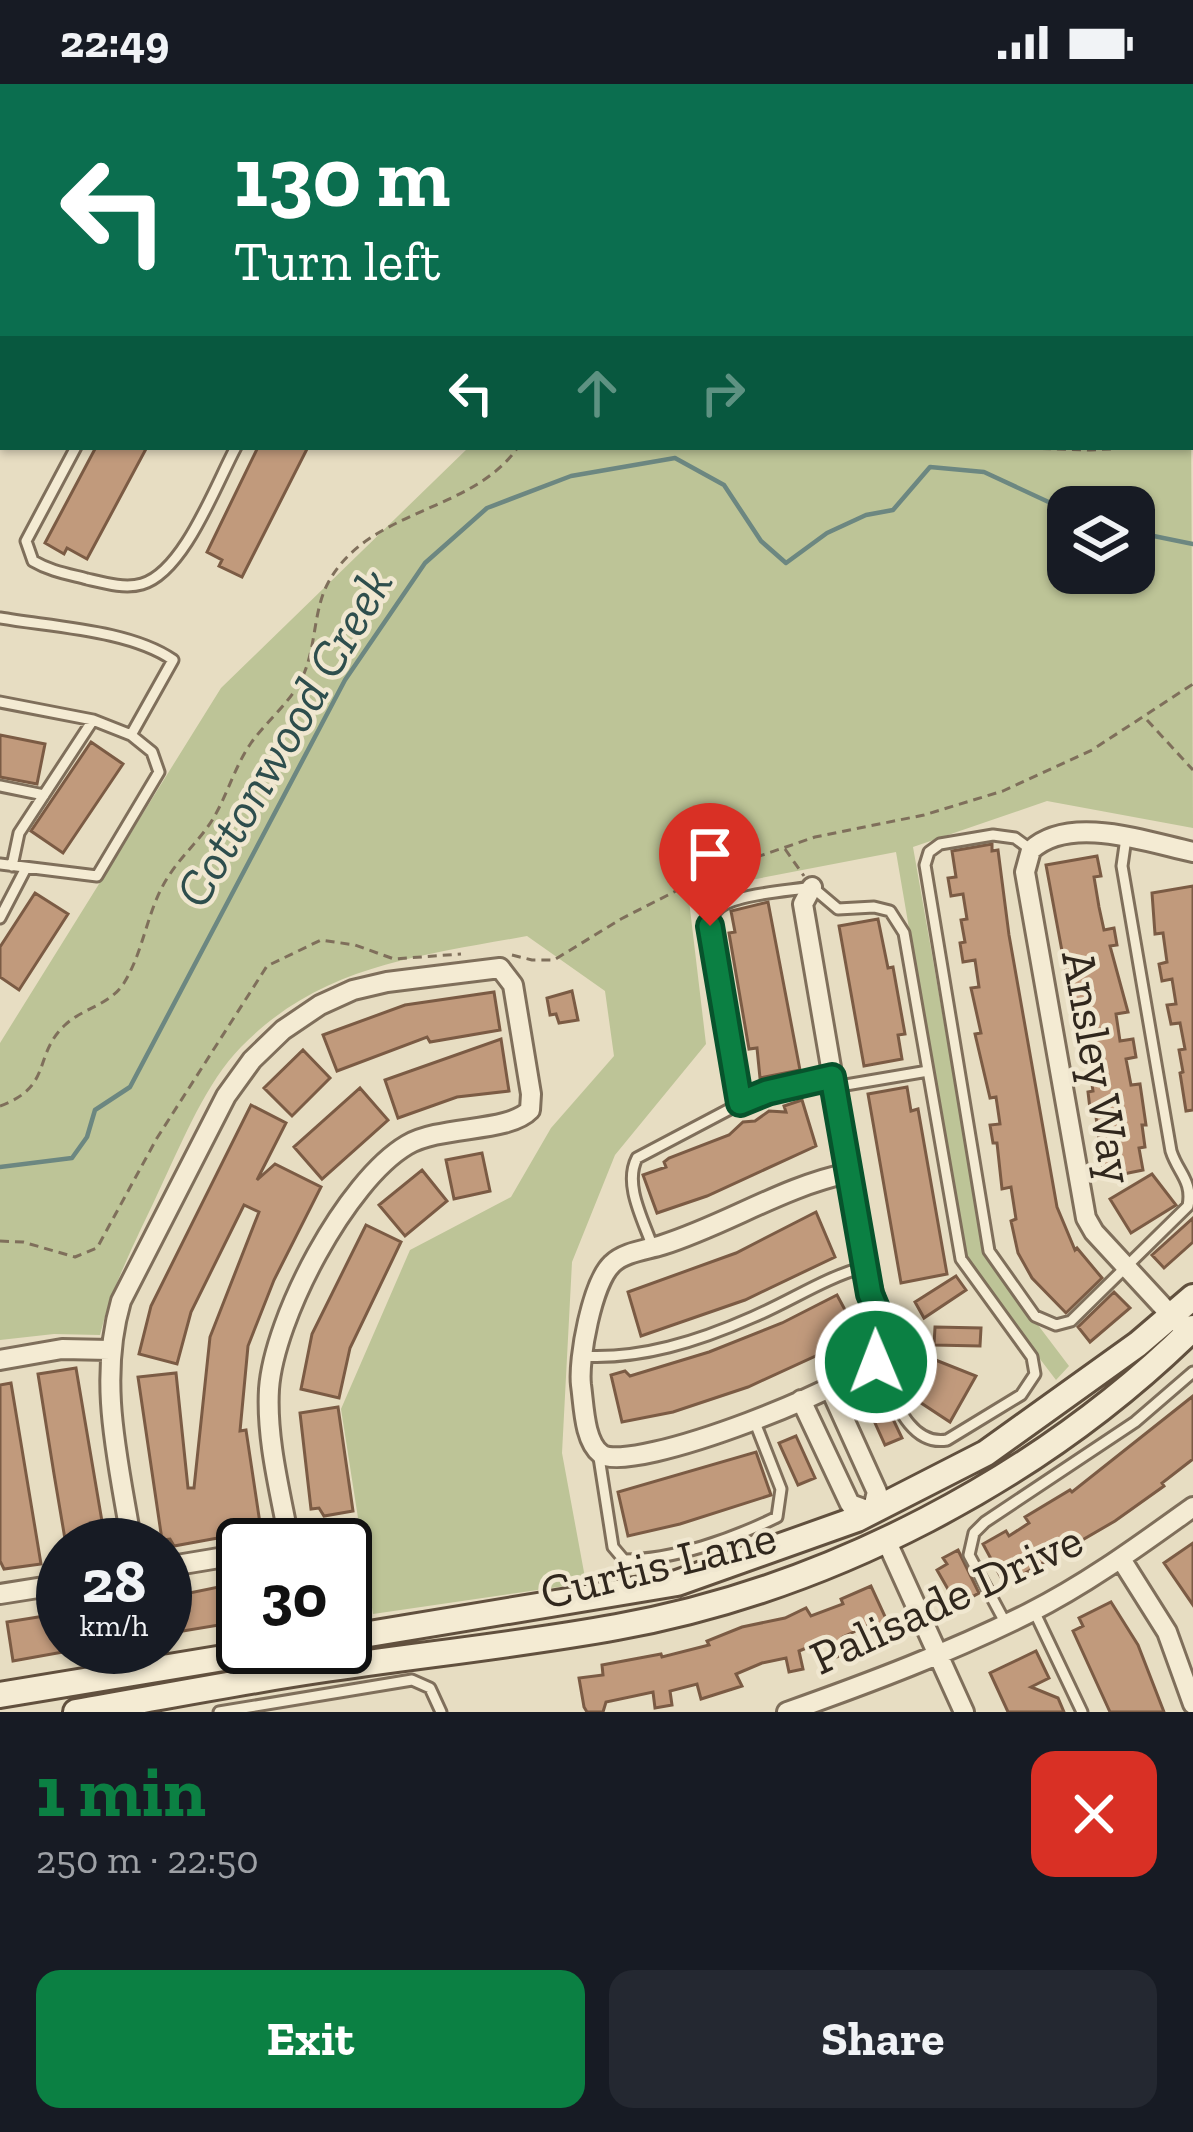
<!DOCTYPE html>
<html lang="en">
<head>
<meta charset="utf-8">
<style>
  :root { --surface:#171b24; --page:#242831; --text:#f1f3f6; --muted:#9ea1a6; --accent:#0b8043 }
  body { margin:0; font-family:"Zilla Slab",serif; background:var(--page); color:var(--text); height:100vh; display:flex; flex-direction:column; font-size:45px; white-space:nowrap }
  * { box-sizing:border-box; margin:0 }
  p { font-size:39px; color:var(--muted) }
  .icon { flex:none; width:66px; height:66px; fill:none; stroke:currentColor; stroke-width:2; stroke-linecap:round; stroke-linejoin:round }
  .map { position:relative; height:1628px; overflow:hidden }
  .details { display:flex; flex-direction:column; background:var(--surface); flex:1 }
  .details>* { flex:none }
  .banner { position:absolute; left:0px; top:0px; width:1194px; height:366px; box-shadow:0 3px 9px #0004; background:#0b6e4f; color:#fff; overflow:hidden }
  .tools { position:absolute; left:1047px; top:402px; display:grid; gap:24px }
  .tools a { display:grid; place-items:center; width:108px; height:108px; border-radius:24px; background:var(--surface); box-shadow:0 3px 9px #0004; font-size:60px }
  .speed { position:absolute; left:36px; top:1434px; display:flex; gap:24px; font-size:60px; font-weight:700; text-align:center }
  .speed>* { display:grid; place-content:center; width:156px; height:156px; border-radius:50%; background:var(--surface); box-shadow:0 3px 9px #0004; line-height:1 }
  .speed small { font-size:30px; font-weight:400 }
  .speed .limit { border:6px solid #111; border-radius:18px; background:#fff; color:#111 }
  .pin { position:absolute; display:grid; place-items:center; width:102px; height:102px; color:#fff; margin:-123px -51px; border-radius:50% 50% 50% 0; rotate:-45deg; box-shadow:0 0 12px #0007 }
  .pin .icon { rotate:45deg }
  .me { position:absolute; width:132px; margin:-66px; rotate:359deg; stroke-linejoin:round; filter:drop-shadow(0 0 9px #0008) }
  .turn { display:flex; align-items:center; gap:42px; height:252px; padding:0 36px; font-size:54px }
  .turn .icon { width:156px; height:156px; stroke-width:2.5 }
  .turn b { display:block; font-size:84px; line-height:102px }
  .lanes { display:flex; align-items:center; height:114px; padding:0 36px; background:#0003; justify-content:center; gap:60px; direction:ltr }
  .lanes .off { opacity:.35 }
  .round { display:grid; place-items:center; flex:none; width:126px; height:126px; border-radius:24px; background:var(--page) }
  .head { display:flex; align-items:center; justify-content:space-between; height:204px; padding:0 36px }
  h1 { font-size:72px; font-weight:700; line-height:90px; color:var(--accent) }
  .cta { display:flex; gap:24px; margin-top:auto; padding:24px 36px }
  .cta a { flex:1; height:138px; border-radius:24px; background:var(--accent); color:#fff; font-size:48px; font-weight:700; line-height:138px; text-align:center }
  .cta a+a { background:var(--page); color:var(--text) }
  .status { display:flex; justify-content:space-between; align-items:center; height:84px; padding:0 60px; background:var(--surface); direction:ltr }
  .status svg { height:33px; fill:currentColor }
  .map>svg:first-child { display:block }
  .green { fill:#bdc497; fill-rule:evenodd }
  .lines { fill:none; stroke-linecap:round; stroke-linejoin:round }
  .stream { stroke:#6c8781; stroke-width:4.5 }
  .building { fill:#c19a7c; stroke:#7b5b44; stroke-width:3 }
  .lane-casing { stroke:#7f6f5b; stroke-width:15 }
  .street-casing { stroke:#7f6f5b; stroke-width:24 }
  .secondary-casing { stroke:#61503e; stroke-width:30 }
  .highway-casing { stroke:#4d3e2f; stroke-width:39 }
  .path { stroke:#7f6f5b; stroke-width:3; stroke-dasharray:9 6; stroke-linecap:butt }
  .lane { stroke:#f4ebd3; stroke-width:9 }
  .street { stroke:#f4ebd3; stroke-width:18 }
  .secondary { stroke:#f4ebd3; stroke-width:24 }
  .highway { stroke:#cd9e5b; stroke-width:33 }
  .route-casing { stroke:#07532c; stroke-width:30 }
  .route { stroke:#0b8043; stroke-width:21 }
  .labels { text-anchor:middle; stroke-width:9; stroke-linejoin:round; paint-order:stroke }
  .street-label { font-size:48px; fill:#30271d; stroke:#f0e7d0 }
  .water-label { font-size:51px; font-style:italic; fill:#2e4e4d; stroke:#f0e7d0 }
</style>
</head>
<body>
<div class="status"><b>22:49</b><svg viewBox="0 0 49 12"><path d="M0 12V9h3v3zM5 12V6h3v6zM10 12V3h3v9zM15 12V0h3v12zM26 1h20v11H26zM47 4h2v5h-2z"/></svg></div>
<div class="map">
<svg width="1193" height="1628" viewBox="0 0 1193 1628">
  <rect width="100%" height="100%" fill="#e7ddc2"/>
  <!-- green -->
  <path class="green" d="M1191,323l2,421 -146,-27 -134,46 72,408 84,111 -13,14 -90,-118 -70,-410 -208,40 18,152 -91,111 -43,107 -10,191 24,130 -213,31 -32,-205 69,-159 101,-53 40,-69 63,-72 -9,-65 -78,-55c-107,20 -206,29 -286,111 -35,36 -57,91 -78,135 -23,51 -50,99 -63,153l-46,-1 -54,6v-297l221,-355 248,-241h722zM1068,423h66v66h-66z"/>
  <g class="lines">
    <!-- stream -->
    <path class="stream" d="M1134,448l59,12
      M0,1083l72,-9 15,-21 8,-27 35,-23 215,-407 80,-117 62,-55 84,-32 104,-18 49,27 37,56 25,22 41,-30 39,-18 27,-5 37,-43 54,5 84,39"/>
  </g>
  <!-- building -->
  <path class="building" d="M96,363h51l-60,112 -20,-11 -3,6 -19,-11z
    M258,363h50l-66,130 -23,-11 3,-6 -15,-8z
    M0,651l45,9 -8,40 -37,-7z
    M91,658l32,22 -60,89 -32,-22z
    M992,760v7l6,-1 11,85 48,272 18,43 2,-2 25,30 -36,35 -34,-35 -14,-25 -7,-32 5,-2 -5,-32 -9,2 -5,-46h-4l-3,-18 10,-1 -4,-27 -6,1 -15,-64 6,-1 -10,-45 8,-1 -4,-27 -12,2 -3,-19 5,-1 -4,-22 6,-1 -4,-25 -12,2 -3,-18 8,-1 -4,-26z
    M1097,772l4,20 -7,1 5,30 5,23 10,-2 3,17 -7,1 18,66 -12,2 4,27 13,-2 3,18 -10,2 5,26 9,-1 6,41h-4l3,22 -6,1 4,22 -39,8 -9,-69h-5l-2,-17 5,-1 -4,-26 -14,-44 -29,-156z
    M1193,802v224l-7,1 -6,-38 3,-1 -4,-22 6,-1 -5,-26 -9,1 -4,-19 9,-1 -4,-25 -10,2 -3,-17 8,-2 -4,-29 -8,1 -3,-41z
    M35,809l33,21 -49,76 -19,-13v-30z
    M768,818l32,168 -40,8 -3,-30 -8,1 -20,-116 6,-1 -4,-21z
    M878,835l10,49 5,-1 12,67 -7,1 4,24 -38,7 -25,-140z
    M572,907l6,29 -19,3 -3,-9 -6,1 -3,-17z
    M494,908l6,38 -70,12 -3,-5 -90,34 -14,-36 82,-30z
    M501,955l8,52 -52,6 -59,21 -13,-38z
    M303,966l27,28 -38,38 -28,-28z
    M907,1003l4,24 7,-2 29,165 -46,9 -33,-189z
    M360,1004l28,32 -66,59 -28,-32z
    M802,1016l14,46 -109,50 -50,17 -14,-38 23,-8 -2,-5 5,-4 60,-23 14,-13 12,-1 14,-10 17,1 -2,-6z
    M251,1021l35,18 -29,57 18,-16 46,23 -47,93 -26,66 -8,85 6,-1 15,100 -87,16 -4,-7 -8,1 -24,-163 38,-4 12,115h6l16,-151 49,-125 -15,-7 -53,107 -14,52 -38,-10 12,-48z
    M482,1069l8,38 -36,8 -8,-39z
    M422,1086l25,31 -42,35 -26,-31z
    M1152,1090l24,31 -45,28 -21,-34z
    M816,1128l19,45 -90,43 -104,36 -13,-44 108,-39z
    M1193,1134v24l-29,26 -12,-13z
    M366,1141l35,17 -51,106 -11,50 -38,-9 11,-55z
    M956,1192l10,14 -42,28 -9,-16z
    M1114,1208l16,16 -40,34 -12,-15z
    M837,1211l22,41 -111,51 -75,25 -51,10 -11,-47 14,-4 5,5 79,-24 73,-29z
    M935,1243l46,1 -1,18 -46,-1z
    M933,1275l43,17 -26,46 -41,-27 12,-18 4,3z
    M76,1284l30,177h-40l-12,-71 -16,-100z
    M11,1299l30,181 -37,5 -4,-8v-176z
    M882,1312l20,42 -17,7 -19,-42z
    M1193,1312v63l-31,24 2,3 -49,35 -110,64 -22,-41 23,-13 3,5 20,-13 -4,-6 45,-27 2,2z
    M338,1323l15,104 -29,5 -5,-8 -8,1 -11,-96z
    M796,1352l19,42 -17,7 -19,-42z
    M756,1368l15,43 -91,29 -52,12 -10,-44z
    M1193,1459v62l-29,-42z
    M958,1466l21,43 -22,12 -20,-35 10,-6 -4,-6z
    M243,1498v39l-78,13v-36z
    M871,1502l22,48 -15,6 -7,-16 -28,13 6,15 -15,6 -8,-18 -27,11 4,18 -14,3 -3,-14 -24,5 -26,11 6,12 -41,13 -4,-15 -27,7 2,14 -17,3 -2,-16 -47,10 -3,10h-16l-3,-5 -5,-29 24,-3 -1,-10 59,-11 1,3 47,-12 -2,-4 35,-14 43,-9 21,-10 5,8 32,-12 -2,-5z
    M1111,1518l27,43 26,67h-54l-37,-81 10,-5 -4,-8z
    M63,1529v39l-50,9 -6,-39z
    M1036,1567l13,27 -18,9 27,11 6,14h-56l-18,-39z"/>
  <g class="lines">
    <defs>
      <path id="lane" d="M351,0l6,3
        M594,0l6,3
        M441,3l1,-3
        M76,363l-50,94 7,20c17,10 35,13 54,18 17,4 38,10 55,5 42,-12 74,-100 94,-137
        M0,534c52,9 130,12 173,42l-42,75 21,17 7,20 -62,104 -97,-12
        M0,618l93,18 38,15
        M0,702l44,9
        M1030,765l-15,-11 -22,-3 -53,9 -11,8 -4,13 64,386 46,65 21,9 15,-4 117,-115c5,-25 -10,-33 -17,-55l-49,-285 4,-28
        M12,782l7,-33 74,-113
        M0,834l26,-50
        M834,1003l94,-16
        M740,1020l-30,-167c0,-10 0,-20 7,-27 14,-16 73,-19 95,-23l26,22 36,-2 16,4 14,22 57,326 71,98 3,17 -14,21 -74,45c-40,7 -55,-49 -71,-78
        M653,1164c-9,-27 -30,-63 -16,-90l110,-58 84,-23
        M581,1272c59,4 118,-15 172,-39 38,-16 71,-39 111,-50
        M598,1367l15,96 11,13c50,0 108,-21 153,-43l4,-28 -27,-69
        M1034,1527l48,101
        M1006,1540l-37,-69 5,-22 11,-11 150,-100 58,-50
        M219,1628l193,-32 18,8 11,24"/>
      <path id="street" d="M812,803l-9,17c20,117 40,233 60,350 3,20 26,84 21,97 -13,31 -254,125 -283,103 -17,-13 -17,-48 -20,-69 -3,-26 11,-102 31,-121 12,-12 34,-14 50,-19 64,-20 122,-59 187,-72
        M1179,1240l-85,-92 -8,-14 -61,-346 6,-22c39,-36 116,-8 162,2
        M0,1276l62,-11 48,1
        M801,1316l49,104 22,8 5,-20 -48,-106
        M886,1456l78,172
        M132,1461c-13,-82 -35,-162 -11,-244l105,-205 26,-36 31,-30 37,-25 33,-15 34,-8 113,-14 13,17 18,109 -1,16c-22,23 -89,15 -123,35 -61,36 -133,173 -138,244 -3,51 12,106 21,156
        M1121,1475l46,73 26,72
        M165,1483l78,-13
        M0,1510l63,-10
        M308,1563l4,24
        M787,1628c82,-29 164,-60 242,-99 58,-29 111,-68 164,-106"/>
      <path id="secondary" d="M212,0l6,3
        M253,0l6,3
        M725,0v3
        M757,0l5,3
        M1117,0l5,3
        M1191,37l2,1
        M1191,203l2,1
        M345,1554l332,-55 180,-64 129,-66 152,-109 55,-47
        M0,1611l290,-48
        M76,1628c81,-14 162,-30 243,-42 99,-15 200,-25 298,-43 211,-38 424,-149 576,-299"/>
      <path id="highway" d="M907,0l6,3
        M991,0l6,3
        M1191,96l2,1
        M1191,136l2,1"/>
    </defs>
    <!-- lane casing -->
    <use href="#lane" class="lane-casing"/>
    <!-- street casing -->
    <use href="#street" class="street-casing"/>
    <!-- secondary casing -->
    <use href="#secondary" class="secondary-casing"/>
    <!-- highway casing -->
    <use href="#highway" class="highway-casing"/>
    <!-- path -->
    <path class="path" d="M1191,353h2
      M997,363l93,3 57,-3
      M1147,636l46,50
      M785,765l19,27
      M512,871l20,5h22l67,-41 92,-47 102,-35 109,-22 79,-24 89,-41 101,-66
      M0,1022c54,-20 32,-50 65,-81 18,-17 45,-20 59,-42 21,-34 23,-76 46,-109 13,-20 32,-36 44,-57 14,-24 21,-51 37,-74 17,-24 44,-44 54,-72 11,-28 9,-62 23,-88 40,-75 145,-70 190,-136
      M0,1157l23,1 52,15 22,-9 60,-110 110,-172 54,-26 34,5 39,14 67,-5"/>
    <!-- lane -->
    <use href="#lane" class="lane"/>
    <!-- street -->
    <use href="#street" class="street"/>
    <!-- secondary -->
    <use href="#secondary" class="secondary"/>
    <!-- highway -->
    <use href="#highway" class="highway"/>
  </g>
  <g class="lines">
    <defs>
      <path id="route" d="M710,842l30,177 27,-11 65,-15 38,217 16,38 -1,16 -9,14"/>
    </defs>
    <!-- route casing -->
    <use href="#route" class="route-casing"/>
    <!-- route -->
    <use href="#route" class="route"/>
  </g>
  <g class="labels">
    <!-- street labels -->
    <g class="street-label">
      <text transform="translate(1099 983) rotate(80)" y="17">Ansley Way</text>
      <text transform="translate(658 1480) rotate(-14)" y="17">Curtis Lane</text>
      <text transform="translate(946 1514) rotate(-25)" y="17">Palisade Drive</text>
    </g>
    <!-- water labels -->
    <g class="water-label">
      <text transform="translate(283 653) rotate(-60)" y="18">Cottonwood Creek</text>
    </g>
  </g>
</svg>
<div class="tools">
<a><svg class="icon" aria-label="layers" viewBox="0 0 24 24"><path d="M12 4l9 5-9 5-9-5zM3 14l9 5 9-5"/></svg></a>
</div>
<div class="speed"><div>28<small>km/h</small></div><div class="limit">30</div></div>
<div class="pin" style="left:710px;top:842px;background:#d93025"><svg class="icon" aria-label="arrive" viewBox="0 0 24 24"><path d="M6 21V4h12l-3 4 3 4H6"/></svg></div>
<svg class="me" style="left:876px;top:1278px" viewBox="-20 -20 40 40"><circle r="17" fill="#0b8043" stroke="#fff" stroke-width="3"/><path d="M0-11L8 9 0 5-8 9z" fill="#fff"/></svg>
<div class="banner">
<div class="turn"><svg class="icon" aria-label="left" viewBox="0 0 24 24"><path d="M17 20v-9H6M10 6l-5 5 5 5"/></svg><div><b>130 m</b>Turn left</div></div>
<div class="lanes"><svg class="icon" aria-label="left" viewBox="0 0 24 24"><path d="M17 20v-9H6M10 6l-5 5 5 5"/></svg><svg class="icon off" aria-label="ahead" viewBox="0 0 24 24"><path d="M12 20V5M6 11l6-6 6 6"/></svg><svg class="icon off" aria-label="right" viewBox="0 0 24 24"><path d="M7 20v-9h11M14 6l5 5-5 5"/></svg></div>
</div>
</div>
<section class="details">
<div class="head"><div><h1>1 min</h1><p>250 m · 22:50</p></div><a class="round" style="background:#d93025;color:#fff"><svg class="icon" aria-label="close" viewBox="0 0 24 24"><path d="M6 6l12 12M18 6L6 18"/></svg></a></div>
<div class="cta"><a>Exit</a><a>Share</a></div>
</section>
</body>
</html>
